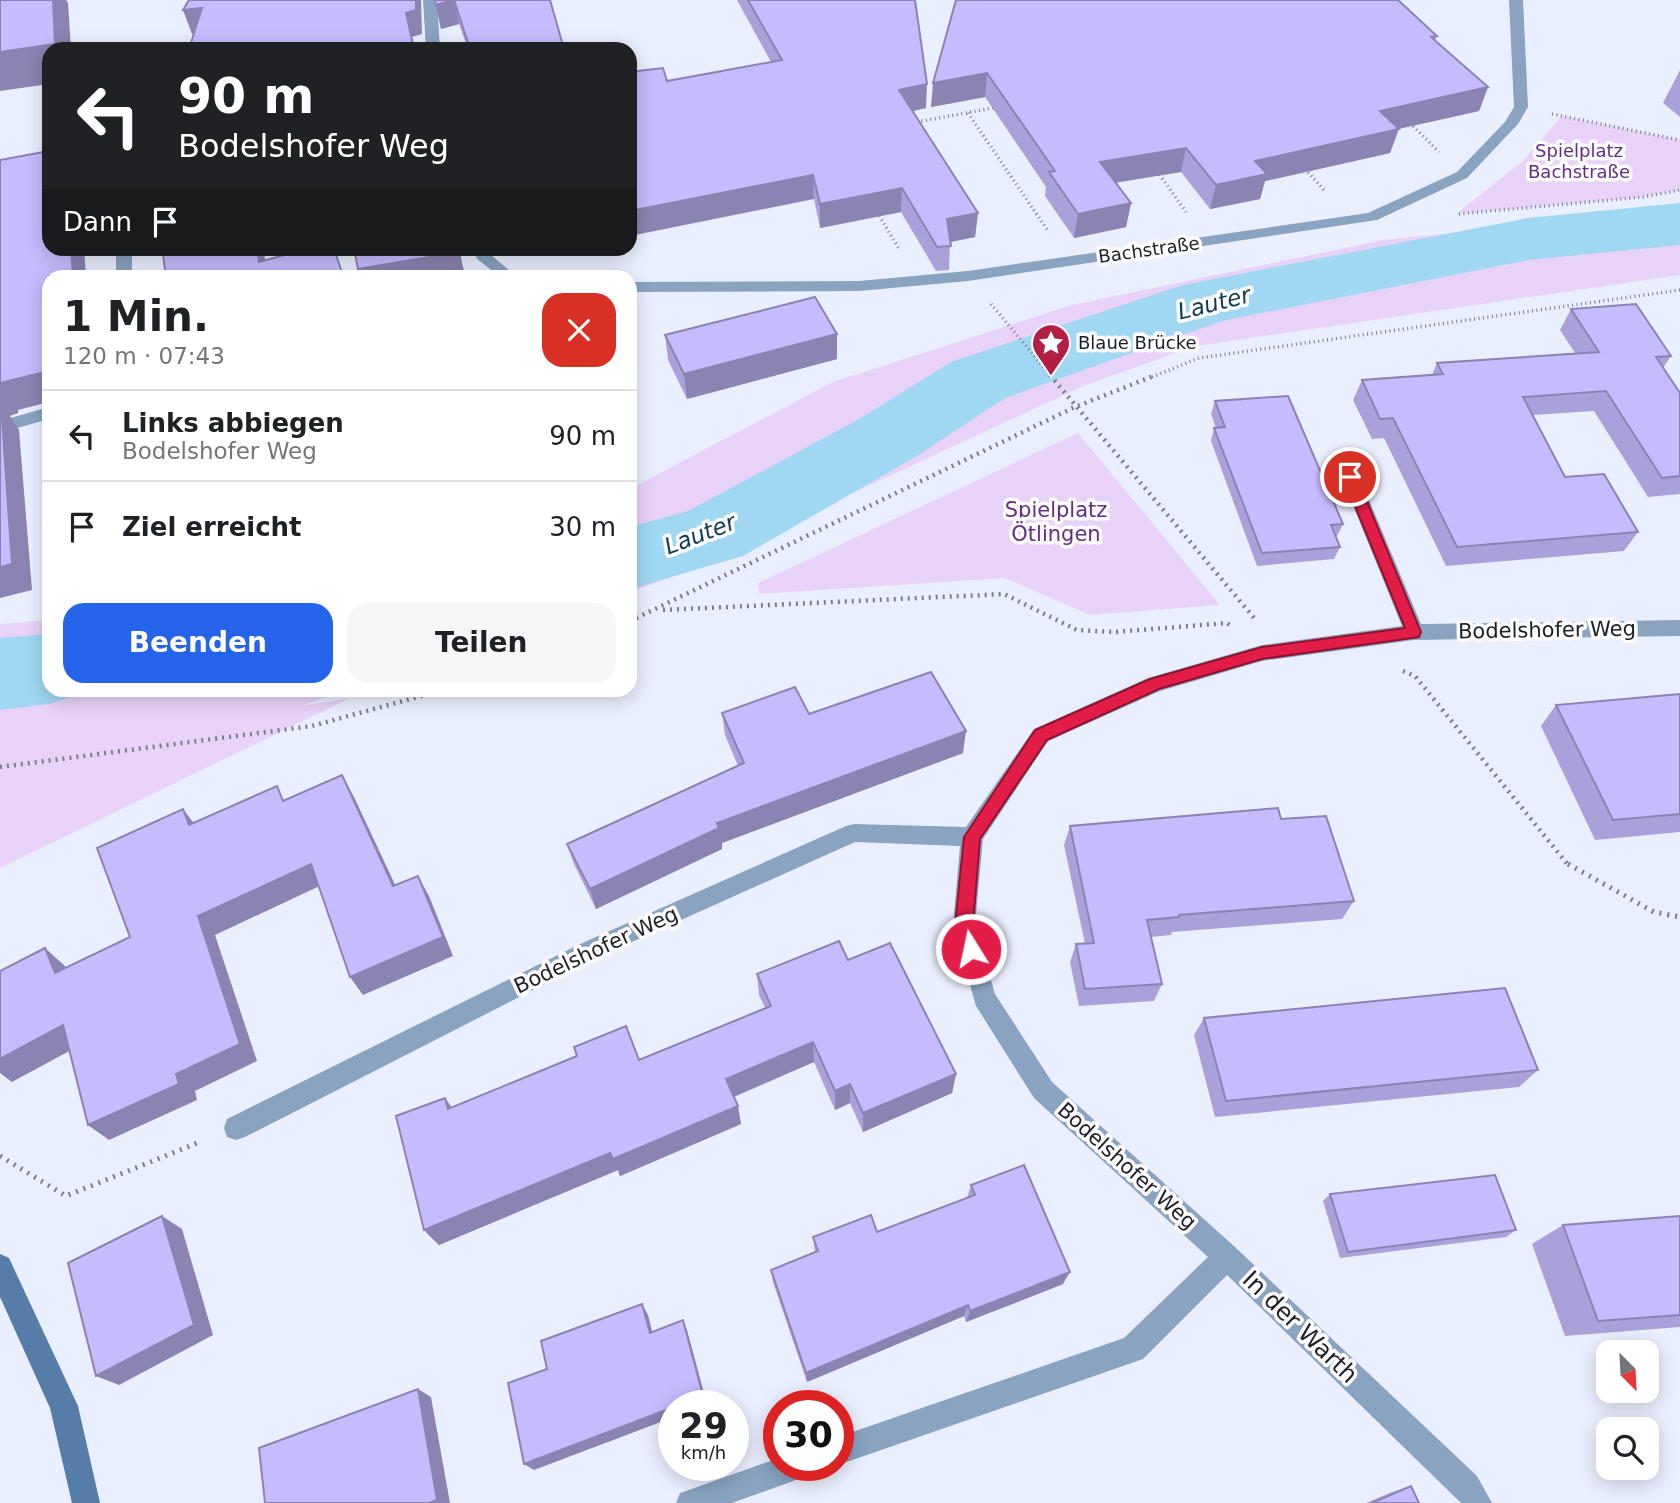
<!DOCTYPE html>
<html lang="de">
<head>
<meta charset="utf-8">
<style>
  :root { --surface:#fff; --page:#f6f6f6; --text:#202124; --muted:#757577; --line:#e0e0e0; --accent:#2563eb }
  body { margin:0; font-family:"DejaVu Sans",sans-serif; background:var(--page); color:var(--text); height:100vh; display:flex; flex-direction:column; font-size:26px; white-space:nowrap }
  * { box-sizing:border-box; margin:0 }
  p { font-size:23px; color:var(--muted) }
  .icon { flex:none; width:38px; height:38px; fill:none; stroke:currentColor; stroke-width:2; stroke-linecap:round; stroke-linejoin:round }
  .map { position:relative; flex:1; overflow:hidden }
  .sheet { position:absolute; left:42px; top:270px; width:595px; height:427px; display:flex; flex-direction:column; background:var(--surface); border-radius:21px; box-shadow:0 4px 18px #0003 }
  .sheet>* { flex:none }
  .guide { position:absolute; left:42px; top:42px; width:595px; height:214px; border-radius:21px; box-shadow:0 4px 18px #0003; background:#202124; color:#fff; overflow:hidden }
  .needle { width:46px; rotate:156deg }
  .fabs { position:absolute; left:1596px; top:1340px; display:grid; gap:14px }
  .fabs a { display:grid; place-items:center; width:63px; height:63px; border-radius:14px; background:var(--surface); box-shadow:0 4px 18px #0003; font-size:35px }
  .speed { position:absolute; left:658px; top:1390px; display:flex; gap:14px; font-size:35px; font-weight:700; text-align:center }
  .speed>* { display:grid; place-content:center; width:91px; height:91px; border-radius:50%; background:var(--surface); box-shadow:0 4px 18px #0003; line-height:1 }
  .speed small { font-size:18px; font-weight:400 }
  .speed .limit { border:10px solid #d22; background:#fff; color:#111 }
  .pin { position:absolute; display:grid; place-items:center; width:60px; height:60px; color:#fff; margin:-30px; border:4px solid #fff; border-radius:50%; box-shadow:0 2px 7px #0007 }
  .me { position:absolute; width:77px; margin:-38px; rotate:350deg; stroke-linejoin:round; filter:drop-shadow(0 0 5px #0008) }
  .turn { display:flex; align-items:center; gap:24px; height:147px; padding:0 21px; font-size:32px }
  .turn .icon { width:91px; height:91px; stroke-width:2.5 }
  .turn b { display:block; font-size:49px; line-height:60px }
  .then { display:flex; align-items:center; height:66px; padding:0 21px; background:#0003; gap:14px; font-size:26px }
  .round { display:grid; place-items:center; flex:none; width:74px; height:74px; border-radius:21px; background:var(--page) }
  .headline { display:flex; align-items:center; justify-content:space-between; height:119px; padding:0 21px }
  h1 { font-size:42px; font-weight:700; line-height:52px }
  .action { display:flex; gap:14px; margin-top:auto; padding:14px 21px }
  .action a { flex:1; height:80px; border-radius:21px; background:var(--accent); color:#fff; font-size:28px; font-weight:700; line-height:80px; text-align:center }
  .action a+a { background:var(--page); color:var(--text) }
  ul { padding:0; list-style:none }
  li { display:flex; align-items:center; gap:21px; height:91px; padding:0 21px; border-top:2px solid var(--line) }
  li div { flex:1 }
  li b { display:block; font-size:26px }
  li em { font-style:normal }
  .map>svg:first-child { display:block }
  .green { fill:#e9d2f8 }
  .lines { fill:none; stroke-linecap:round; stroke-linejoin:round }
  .river { fill:#a0d7f3; fill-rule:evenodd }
  .path-far2 { stroke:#7b7e89; stroke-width:3.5; stroke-dasharray:1 3.5; stroke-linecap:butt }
  .path-far1 { stroke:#7b7e89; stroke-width:4.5; stroke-dasharray:2 5; stroke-linecap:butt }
  .path { stroke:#7b7e89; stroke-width:5; stroke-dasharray:2 6; stroke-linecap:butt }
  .street { fill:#89a3c0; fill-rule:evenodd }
  .secondary { fill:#567da7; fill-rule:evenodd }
  .wall { fill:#aaa1da }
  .shaded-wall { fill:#8b83b1 }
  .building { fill:#c6bbfd; stroke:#8b83b1; stroke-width:2 }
  .route { fill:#e11d48; stroke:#92132f; stroke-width:2 }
  .labels { text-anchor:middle; stroke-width:7; stroke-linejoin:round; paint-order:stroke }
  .far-park-label { font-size:18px; fill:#662c83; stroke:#fdfdfd }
  .far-street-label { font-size:18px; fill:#1d1f26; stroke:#fdfdfd }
  .far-poi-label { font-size:18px; fill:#1d1f26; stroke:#fdfdfd; text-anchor:start }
  .park-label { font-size:21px; fill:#662c83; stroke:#fdfdfd }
  .street-label { font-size:21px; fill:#1d1f26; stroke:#fdfdfd }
  .water-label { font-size:23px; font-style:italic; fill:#113d51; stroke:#fdfdfd }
  .near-street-label { font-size:24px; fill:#1d1f26; stroke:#fdfdfd }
</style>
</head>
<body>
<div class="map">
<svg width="1680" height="1503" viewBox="0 0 1680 1503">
  <rect width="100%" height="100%" fill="#eaefff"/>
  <!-- green -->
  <path class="green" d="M1562,116l118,24v50l-38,7 -186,17 67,-53z
    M1680,210v65l-484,71 -113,40 -413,192 -40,14v-103l203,-107 239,-77 311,-65z
    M1078,433l142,172 -130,10 -85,-37 -246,16 -1,-11z
    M49,620v70h297l-45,16 49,-8 -350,170v-244z"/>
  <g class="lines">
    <!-- river -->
    <path class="river" d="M1680,203v42l-152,15 -306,61 -217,77 -88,58 -174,100 -113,33v-62l58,-16 173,-93 90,-56 232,-77 345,-67z
      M49,634v56h34l-3,4 -31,10 -49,6v-72z"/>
    <!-- path-far2 -->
    <path class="path-far2" d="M968,113l80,118
      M1552,114l128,26
      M917,122l81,-15
      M1410,123l29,29
      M1305,169l20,22
      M1157,171l29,41
      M877,212l22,37
      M1459,214l184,-17 37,-7
      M991,304l61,73
      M1152,377l47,-19 481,-68"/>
    <!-- path-far1 -->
    <path class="path-far1" d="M1050,375l205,244
      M663,610l341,-16 73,36 38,2 112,-9 4,3
      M630,621l445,-214 81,-32
      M1403,671l12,5 154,190
      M0,767l312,-41 131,-36"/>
    <!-- path -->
    <path class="path" d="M1568,864l86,48 26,5
      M0,1156l66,40 136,-55"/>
    <!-- street -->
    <path class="street" d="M423,0h14l3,49h-14z
      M1509,0h14l5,107 -10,17 -51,54 -90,42 -409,61 -109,10 -229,1v-10l229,-1 109,-10 400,-58 89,-41 48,-50 9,-15z
      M116,248h16v28h-16z
      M473,248h16l1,6 26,22h-17l-22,-17z
      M49,407v12l-49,14v-12z
      M1350,470l9,6 62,148 259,-4v16l-266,4 -152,21 -102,30 -112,50 -65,98 -8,86 20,69 57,88 184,166 241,228 15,27h-31l-234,-228 -84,84 -305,106h-1l1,-28 286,-99 84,-81 -174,-159 -58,-92 -23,-81 7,-79 -105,-4 -261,117 -349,178 -9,3 -9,-3 -3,-9 3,-9 351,-174 268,-119 8,-2 112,3 68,-98 114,-51 114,-33 140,-19 -61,-150z
      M779,1458v7h35l-4,10 -78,28h-56l4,-10z"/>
    <!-- secondary -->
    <path class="secondary" d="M0,1254l9,4 69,148 22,97h-28l-22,-95 -50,-111z"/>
  </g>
  <!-- wall -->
  <path class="wall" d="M435,0h115l14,49h-96l-9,-25 -18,5z
    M737,0h178l11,108 -13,3 65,102 -3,24 -25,5 -1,28 -13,1 -35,-59 -81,16 -6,-29 -147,-118 104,-19z
    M956,0l481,36 -2,5 53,46 -9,24 -81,18 -8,24 -125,28 -5,18 -50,10 -29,-37 -65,10 15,21 -5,24 -52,11 -29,-42 1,-9 -61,-90 -54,10z
    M1680,70v47l-17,-14z
    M1571,309l100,47 -8,12 17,25v101l-32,3 -54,-86 -61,4 32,62 73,55 -14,19 -178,15 -62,-128 -12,1 -19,-39 9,-20 70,-5 5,-12 138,-10 -15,-23z
    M837,334v25l-150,40 -19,-39 -3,-25z
    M1215,401l128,123 -6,12 -1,1 4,10 -6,12 -77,7 -46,-125 3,-13h2l-5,-14z
    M1680,694v138l-85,8 -54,-114 15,-21z
    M722,713l87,1 154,39 -241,90v6l-126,60 -22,-45 -7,-20 171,-78 -13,-31z
    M1281,819l73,82 -12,18 -170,13 -1,3 -20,2 11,47 -8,17 -75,5 -9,-44 6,-18h9l-21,-99 6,-19z
    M848,960l108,114 -4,19 -89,39 -13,-29 -15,7 -21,-48 -80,35 7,27 -121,52 -2,-6 -179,75 -15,-15 28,-123 187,-47 126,-52 -6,-13 -2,-21z
    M1204,1018l334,52 -19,17 -304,30 -21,-82z
    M971,1185l92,99 -97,38 -2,-6 -157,66 -34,-100 -2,-12 44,-18 -2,-15 64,-5 90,-34z
    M1330,1194l186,36 -10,7 -166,21 -17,-57z
    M1680,1216v111l-115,9 -33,-92 31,-19z
    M1411,1486l8,17h-53l26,-11z"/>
  <!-- shaded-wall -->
  <path class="shaded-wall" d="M53,0h13l2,3 3,46h-22v35l-49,7v-39z
    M416,0h5l1,34 -10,3 3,12h-1l-8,-36z
    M454,0l5,24 -18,5 -5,-24z
    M202,8l10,23 -20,3 -9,-24z
    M987,73l-2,24 -54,10 2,-24z
    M927,84l-1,24 -27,6v-24z
    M1488,87l-9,24 -108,24 9,-24z
    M1399,129l-9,24 -125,28 -5,18 -50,10 6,-24 39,-24z
    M1186,148l-5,24 -85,14 4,-24z
    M813,175l1,24 -184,37v-25z
    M902,188l-1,24 -81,16v-24z
    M1131,203l-5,24 -52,11 4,-24z
    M978,213l-3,24 -30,6 2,-24z
    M71,248h13l2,28h-13z
    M257,248h6l5,28 -9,-14z
    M459,248l6,28h-104l-3,-7z
    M535,248h31l-29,6z
    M837,334v25l-150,40 -3,-25z
    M49,371v31l-31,8v3l-8,3 9,14 13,160 -32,8v-215z
    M966,731l-3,22 -241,90v6l-126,60 -6,-20 127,-66z
    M342,775l12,22 51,109 -12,-20z
    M183,809l16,21 -10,-5z
    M311,864l13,20 -109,51 42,126 -62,30 2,9 -88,40 -21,-15 110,-209z
    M418,876l11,20 24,60 -90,39 -13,-18z
    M45,948l21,19 -11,6z
    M63,1025l21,18 -72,39 -12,-9v-14z
    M813,1042l1,20 -84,36 -4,-19z
    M956,1074l-4,19 -89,39v-19z
    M850,1084v19l-15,7v-19z
    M445,1098l13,18 -10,-7z
    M738,1106l3,18 -121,52 -2,-6 -179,75 -15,-15 186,-77z
    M162,1216l20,13 31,106 -94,50 -23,-9z
    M1070,1272l-7,12 -97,38 4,-11z
    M642,1304l6,11 7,28 -5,-10z
    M968,1305l-4,11 -157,66 -1,-9z
    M683,1320l4,10 20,74 -3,1h-26z
    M418,1389l13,8 19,106h-21z
    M674,1407v10l-140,53 -10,-6z"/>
  <!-- building -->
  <path class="building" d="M0,0h53l2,44 -55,8z
    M189,0h227v10l-10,3 8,36h-225l13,-41 -19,2z
    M435,0h18l-17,5z
    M454,0h96l14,49h-94z
    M748,0h167l12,84 -28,6 79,123 -31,6 4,27 -14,1 -35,-59 -82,16 -7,-29 -183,36v-139l33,-4 4,13 115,-21z
    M956,0h442l39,36 -6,1 57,50 -108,24 19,18 -144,32 12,13 -51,11 -30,-37 -86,14 31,41 -53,11 -29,-42 6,-1 -68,-98 -54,10z
    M49,151v97h22l2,28h-24v95l-49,12v3v-226z
    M162,248h95l2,14 51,-14h24l9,28h-177z
    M354,248h104l1,4 -101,17z
    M815,297l22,37 -153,40 -19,-39z
    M1636,304l35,52 -15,1 24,36v83l-18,2 -56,-87 -83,6 42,80 39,-3 34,58 -181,15 -64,-129 -13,1 -18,-39 81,-6 -6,-11 162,-11 -28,-43z
    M1288,396l55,128 -12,1 9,22 -78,6 -48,-125 11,-1 -10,-26z
    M0,403h1l11,161 -12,3z
    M931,672l35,59 -249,92 2,5 -129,61 -23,-45 177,-81 -22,-50 73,-26 14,27z
    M1680,694v120l-67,6 -57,-115z
    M342,775l51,111 25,-10 25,61 -93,40 -39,-113 -113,52 42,128 -64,30 3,10 -91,41 -25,-100 -63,34v-88l45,-23 10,25 75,-36 -33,-89 86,-39 6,16 88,-39 6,15z
    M1278,808l3,11 45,-3 28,85 -175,14v2l-32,3 15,64 -77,5 -9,-45 18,-1 -24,-117z
    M839,941l9,19 42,-17 66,131 -93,39 -13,-29 -15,7 -22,-49 -87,37 12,27 -125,53 -3,-6 -186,77 -28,-114 49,-18 3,11 129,-53 -3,-9 52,-21 13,34 132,-54 -14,-32z
    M1505,988l33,82 -312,31 -22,-83z
    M1024,1165l46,107 -100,39 -2,-6 -162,68 -35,-103 47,-19 -5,-14 58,-22 6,17 98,-37 -4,-10z
    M1495,1175l21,55 -168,22 -18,-58z
    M162,1216l32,109 -98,51 -28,-113z
    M1680,1216v99l-82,6 -35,-96z
    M642,1304l8,29 33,-13 20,76 -25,9h-4v2l-150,57 -16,-81 39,-14 -6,-28z
    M418,1389l19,111 -8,3h-164l-6,-55z
    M1411,1486l8,17h-47z"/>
  <!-- route -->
  <path class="route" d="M1350,472l7,5 64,155 -2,5 -157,22 -103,30 -112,51 -67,99 -7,86 7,24 -3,6h-12l-10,-30 9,-88 71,-107 115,-51 112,-32 143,-19 -62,-151z"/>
  <!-- icons -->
  <defs>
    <symbol id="sight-pin" viewBox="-11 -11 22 30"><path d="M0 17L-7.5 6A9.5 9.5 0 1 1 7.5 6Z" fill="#b21f44" stroke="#fdfdfd"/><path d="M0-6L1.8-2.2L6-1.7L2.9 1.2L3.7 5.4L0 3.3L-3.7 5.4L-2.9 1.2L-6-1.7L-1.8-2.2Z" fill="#fff"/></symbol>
  </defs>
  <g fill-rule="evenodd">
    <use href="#sight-pin" x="1029" y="321" width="44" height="60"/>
  </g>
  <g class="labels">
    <!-- far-park labels -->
    <g class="far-park-label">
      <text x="1579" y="157">Spielplatz<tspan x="1579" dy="21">Bachstraße</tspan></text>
    </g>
    <!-- far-street labels -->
    <g class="far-street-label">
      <text transform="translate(1149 250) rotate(-8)" y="6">Bachstraße</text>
    </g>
    <!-- far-poi labels -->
    <g class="far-poi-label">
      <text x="1078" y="349">Blaue Brücke</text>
    </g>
    <!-- park labels -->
    <g class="park-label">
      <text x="1056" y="517">Spielplatz<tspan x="1056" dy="24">Ötlingen</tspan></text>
    </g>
    <!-- street labels -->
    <g class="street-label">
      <text transform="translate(1547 630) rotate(-1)" y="7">Bodelshofer Weg</text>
      <text transform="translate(596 950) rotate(-25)" y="7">Bodelshofer Weg</text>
      <text transform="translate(1127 1166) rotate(42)" y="7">Bodelshofer Weg</text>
    </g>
    <!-- water labels -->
    <g class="water-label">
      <text transform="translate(1214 303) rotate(-14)" y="8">Lauter</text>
      <text transform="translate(700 534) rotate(-21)" y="8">Lauter</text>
    </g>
    <!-- near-street labels -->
    <g class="near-street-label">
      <text transform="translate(1300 1327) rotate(44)" y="8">In der Warth</text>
    </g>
  </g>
</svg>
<div class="fabs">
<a><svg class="needle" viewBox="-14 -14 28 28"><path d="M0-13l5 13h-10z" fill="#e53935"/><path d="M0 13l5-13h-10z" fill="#757577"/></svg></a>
<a><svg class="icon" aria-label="search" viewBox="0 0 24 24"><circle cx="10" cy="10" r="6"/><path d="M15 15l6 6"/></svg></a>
</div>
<div class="speed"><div>29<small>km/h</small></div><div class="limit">30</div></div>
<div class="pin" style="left:1350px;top:477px;background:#d93025"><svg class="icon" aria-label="arrive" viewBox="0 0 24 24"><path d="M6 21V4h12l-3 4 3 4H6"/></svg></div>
<svg class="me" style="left:971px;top:949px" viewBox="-20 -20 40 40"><circle r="17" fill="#e11d48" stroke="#fff" stroke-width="3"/><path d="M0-11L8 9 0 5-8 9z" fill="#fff"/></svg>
<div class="guide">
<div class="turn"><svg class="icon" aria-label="left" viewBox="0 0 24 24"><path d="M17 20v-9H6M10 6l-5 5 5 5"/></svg><div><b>90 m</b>Bodelshofer Weg</div></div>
<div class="then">Dann<svg class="icon" aria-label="arrive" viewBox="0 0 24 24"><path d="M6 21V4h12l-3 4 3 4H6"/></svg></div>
</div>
<section class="sheet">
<div class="headline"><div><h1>1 Min.</h1><p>120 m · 07:43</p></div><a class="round" style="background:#d93025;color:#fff"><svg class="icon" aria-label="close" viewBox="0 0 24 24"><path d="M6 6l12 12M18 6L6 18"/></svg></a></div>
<ul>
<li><svg class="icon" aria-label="left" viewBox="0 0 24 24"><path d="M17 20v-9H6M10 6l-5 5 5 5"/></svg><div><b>Links abbiegen</b><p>Bodelshofer Weg</p></div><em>90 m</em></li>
<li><svg class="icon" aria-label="arrive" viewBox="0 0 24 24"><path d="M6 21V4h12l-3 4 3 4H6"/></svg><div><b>Ziel erreicht</b></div><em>30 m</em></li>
</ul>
<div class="action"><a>Beenden</a><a>Teilen</a></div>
</section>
</div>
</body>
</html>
